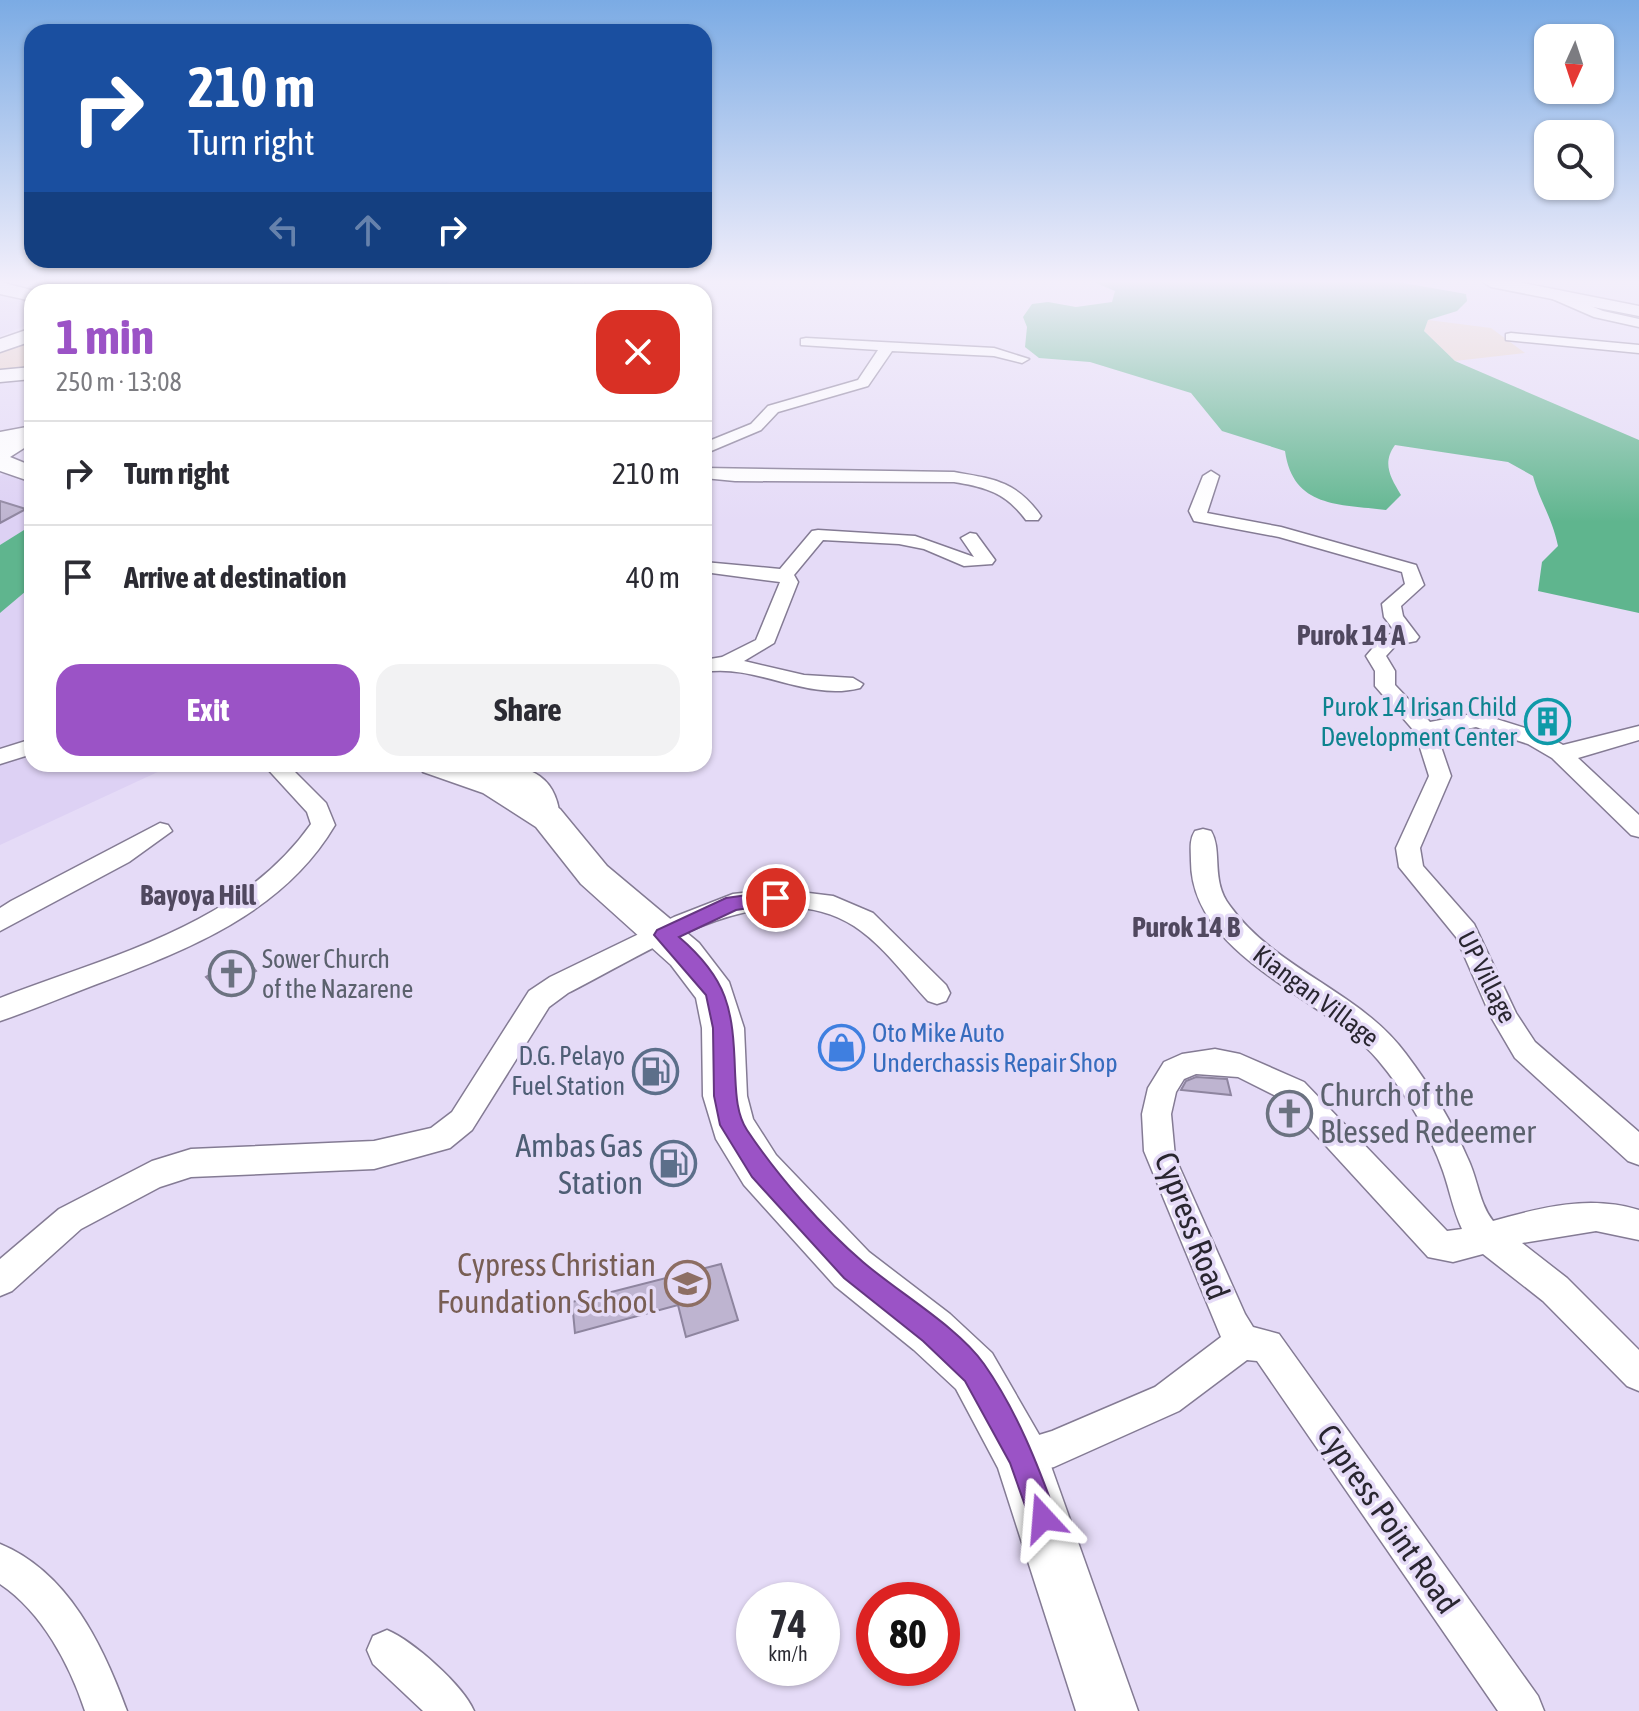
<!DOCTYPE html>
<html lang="en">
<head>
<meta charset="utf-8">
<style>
  :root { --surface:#fff; --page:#f2f2f3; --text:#2b2b33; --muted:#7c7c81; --line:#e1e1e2; --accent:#9b53c6 }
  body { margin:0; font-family:"Asap Condensed",sans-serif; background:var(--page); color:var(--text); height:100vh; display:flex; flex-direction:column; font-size:30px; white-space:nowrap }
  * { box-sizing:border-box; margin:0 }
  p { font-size:26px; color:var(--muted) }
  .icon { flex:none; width:44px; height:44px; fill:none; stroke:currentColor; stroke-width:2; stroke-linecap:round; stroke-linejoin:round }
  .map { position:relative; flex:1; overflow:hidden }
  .drawer { position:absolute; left:24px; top:284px; width:688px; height:488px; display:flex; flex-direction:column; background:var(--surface); border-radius:24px; box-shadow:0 2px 6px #0004 }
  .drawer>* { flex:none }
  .top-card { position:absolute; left:24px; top:24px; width:688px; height:244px; border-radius:24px; box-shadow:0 2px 6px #0004; background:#1a4fa0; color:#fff; overflow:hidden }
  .needle { width:52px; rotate:183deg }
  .controls { position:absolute; left:1534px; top:24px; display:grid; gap:16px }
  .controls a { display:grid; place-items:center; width:80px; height:80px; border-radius:16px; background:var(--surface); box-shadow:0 2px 6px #0004; font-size:40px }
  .speed { position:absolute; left:736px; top:1582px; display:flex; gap:16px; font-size:40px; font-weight:700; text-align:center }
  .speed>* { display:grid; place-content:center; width:104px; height:104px; border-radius:50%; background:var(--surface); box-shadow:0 2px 6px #0004; line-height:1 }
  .speed small { font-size:20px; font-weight:400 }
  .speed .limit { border:12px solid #d22; background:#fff; color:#111 }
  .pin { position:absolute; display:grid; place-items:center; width:68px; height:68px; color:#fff; margin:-34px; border:4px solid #fff; border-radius:50%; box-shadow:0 2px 8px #0007 }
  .me { position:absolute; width:88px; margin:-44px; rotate:341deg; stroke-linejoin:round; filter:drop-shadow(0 0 6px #0008) }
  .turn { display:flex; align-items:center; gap:28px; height:168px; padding:0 32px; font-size:36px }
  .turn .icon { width:104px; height:104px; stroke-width:2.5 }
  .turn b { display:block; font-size:56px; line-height:68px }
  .lanes { display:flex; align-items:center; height:76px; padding:0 32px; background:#0003; justify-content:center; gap:40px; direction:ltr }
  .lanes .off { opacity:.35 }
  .round { display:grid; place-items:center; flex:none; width:84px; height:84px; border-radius:24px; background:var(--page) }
  .headline { display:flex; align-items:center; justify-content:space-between; height:136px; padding:0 32px }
  h1 { font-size:48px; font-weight:700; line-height:60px; color:var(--accent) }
  .button { display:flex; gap:16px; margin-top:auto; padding:16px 32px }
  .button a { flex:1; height:92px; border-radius:24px; background:var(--accent); color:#fff; font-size:32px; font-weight:700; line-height:92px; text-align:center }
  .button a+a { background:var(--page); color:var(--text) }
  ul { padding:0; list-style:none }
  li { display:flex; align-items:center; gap:24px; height:104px; padding:0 32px; border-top:2px solid var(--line) }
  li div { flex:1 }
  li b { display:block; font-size:30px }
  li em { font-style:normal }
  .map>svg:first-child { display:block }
  .commercial { fill:#e9d1c7 }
  .built { fill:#ddd1f4 }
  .education { fill:#e7d2c5 }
  .forest { fill:#5fb58e }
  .building { fill:#beb4d0; stroke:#8e859f; stroke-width:2 }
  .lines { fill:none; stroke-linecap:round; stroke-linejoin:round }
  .minor-casing { stroke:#847b94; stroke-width:3 }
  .major-casing { stroke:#847b94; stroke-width:3 }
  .highway-casing { stroke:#847b94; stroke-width:3 }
  .minor { fill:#fff; fill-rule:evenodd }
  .major { fill:#fff; fill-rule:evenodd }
  .highway { fill:#fff; fill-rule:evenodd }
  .route { fill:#9b53c6; stroke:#653681; stroke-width:2 }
  .labels { text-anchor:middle; stroke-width:7; stroke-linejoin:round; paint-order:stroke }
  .culture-label { font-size:26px; fill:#0d838f; stroke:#e5dbf7; text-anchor:end }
  .worship-label { font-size:26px; fill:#5b616d; stroke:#e5dbf7; text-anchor:start }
  .street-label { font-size:26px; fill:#292630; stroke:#e5dbf7 }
  .shop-label { font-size:26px; fill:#366cbe; stroke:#e5dbf7; text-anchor:start }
  .service-label { font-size:26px; fill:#4e5e75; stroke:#e5dbf7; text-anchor:end }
  .neighbourhood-label { font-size:28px; font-weight:bold; fill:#50485f; stroke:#e5dbf7 }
  .near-worship-label { font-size:32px; fill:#5b616d; stroke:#e5dbf7; text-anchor:start }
  .near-service-label { font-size:32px; fill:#4e5e75; stroke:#e5dbf7; text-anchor:end }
  .near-street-label { font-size:32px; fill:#292630; stroke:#e5dbf7 }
  .near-education-label { font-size:32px; fill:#785e54; stroke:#e5dbf7; text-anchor:end }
</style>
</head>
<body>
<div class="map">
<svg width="1639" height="1711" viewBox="0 0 1639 1711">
  <rect width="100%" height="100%" fill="#e5dbf7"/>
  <!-- commercial -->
  <path class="commercial" d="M32,340v29l-32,3v-22z"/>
  <!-- built -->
  <path class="built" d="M26,297l6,4v22l-32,13v-36l14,2z
    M4,474l28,8v43l-32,20v-69z
    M32,586v150l-32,14v-137z
    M32,751v13h143l-175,81v-83z"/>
  <!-- education -->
  <path class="education" d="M1428,320l63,8 34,25 -70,8 -31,-30z"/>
  <!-- forest -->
  <path class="forest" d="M1094,282h304l68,12 1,7 -10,10 -29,9 -4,11 31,30 184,79v173l-101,-22 4,-29 16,-16c-6,-29 -18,-44 -25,-70l-25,-14 -113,-17c-13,18 -5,32 6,50l-15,15c-47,-6 -93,-2 -101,-59l-63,-20 -31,-38 -101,-31 -51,-4 -14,-11 2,-20 -4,-10 9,-13 16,-2 28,5 36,-5 3,-11z
    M32,525v61l-32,27v-68z"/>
  <!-- building -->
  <path class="building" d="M0,501l26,8 -26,14z
    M1539,711l24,9 -7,17 -24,-10z
    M243,954l13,17 -37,20 -13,-14z
    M1196,1077l31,2 4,16 -50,-5 5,-9z
    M721,1264l17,56 -52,17 -8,-32 -103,28 -3,-31z"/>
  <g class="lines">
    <defs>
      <path id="minor" d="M447,282h13l-9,10h-13z
        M571,282h13l1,2 -6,4z
        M1552,290l51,21 36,8v8l-45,-10 -46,-20v-6z
        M1511,333l128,12v8l-133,-13v-6z
        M806,338l188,10 35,11 -7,4 -28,-7 -102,-5 -24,35 -90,26 -17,18 -57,24v-11l47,-19 17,-18 90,-26 20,-30 -77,-5v-6z
        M32,426v10l-32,6v-10z
        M704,468l250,4c40,7 62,9 87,44l-3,4h-12c-20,-27 -40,-33 -72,-38l-219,-1 -31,-3z
        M1211,471l8,5 -12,37 74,14 135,38 8,20 -23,21 2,10 16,21 -3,4 -20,4 -10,11 9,15v14l35,37 47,-9 67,21 19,11 76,-19v14l-61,18 61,57v22l-8,-2 -79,-77 -24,-14 -52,-17 -39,8 14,41 -31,72 3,18 51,58 42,89 19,29 104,90v33l-11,-4 -113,-103 -24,-41 -35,-80 -57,-70 -3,-19 33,-72 -14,-44 -40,-46v-15l-9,-15 17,-20 13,-3 -12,-16 -2,-13 23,-20 -3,-12 -123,-35 -85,-16 -5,-10 14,-35z
        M818,530l97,6 59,21 -13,-19 9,-5 6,1 19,26 -3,4 -28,2 -40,-17 -25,-5 -76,-4 -29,35 4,7 -24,61 -30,18 60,14 49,3 10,6 -3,4c-53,14 -105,-25 -156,-16v-12l18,-3 34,-17 24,-58 -76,-10v-10l76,7 32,-38z
        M32,739v15l-32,10v-15z
        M263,764h24l39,39 9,22c-52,88 -146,124 -238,159 -32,12 -64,26 -97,37v-23c111,-43 239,-72 311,-174l-4,-12z
        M480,764c41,0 76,5 80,54l-4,6h-16l-9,-31 -48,-24z
        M160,823l8,2 4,6 -43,31 -129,69v-23l11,-7z
        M1203,829l8,2c12,20 -1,49 19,75 46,64 130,85 176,148 25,33 46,68 62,105 10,21 11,44 25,62 49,-14 97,-26 146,-11v30l-43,-9 -74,12 45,35 72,72v41l-12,-5 -84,-85 -60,-47 -30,8 -25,-5 -144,-157 -46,-23 -42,-3 -12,5 -8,13 -5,22 4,43 70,157 8,13 26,7 259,362 6,15h-46l-241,-350 -10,-1 -68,51 -125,56 -32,8 -13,-5 -5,-13 5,-13 43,-13 103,-44 66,-50 -77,-186 -2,-37 6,-26 16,-26 18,-8 33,-5 25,5 64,28 143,149 15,-2c-9,-19 -12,-38 -19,-58 -13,-38 -39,-80 -65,-111 -53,-63 -187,-103 -187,-199 0,-10 -2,-21 4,-30z
        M776,889l57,7 40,17 73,72 4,8 -4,8 -9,3 -9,-3c-23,-25 -45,-56 -74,-75 -88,-56 -206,27 -286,67l-19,14 -77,123 -22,18 -76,21 -183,8 -31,10 -79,42 -69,62 -12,5v-37l59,-50 93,-48 39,-12 183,-8 57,-13 21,-16 77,-121 21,-14 124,-60 59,-23z
        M0,1544c68,28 103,101 127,167h-42c-15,-46 -43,-99 -85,-127z
        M387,1630c26,11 76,55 87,81h-51l-50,-47 -6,-14 6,-14z"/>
      <path id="major" d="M1483,282h35l121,24v10l-148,-29z"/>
      <path id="highway" d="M0,282l39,10h-7v9l-32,-7z
        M32,328v13l-32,11v-13z
        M32,367v12l-32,3v-12z
        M32,427v16l-22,14 22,9v16l-32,-11v-30z
        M418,764h51l38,13 53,32 47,57 92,77 30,39 15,46 3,68 6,23 23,36 93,97 81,62 42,39 49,85 97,273h-62l-78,-243 -42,-79 -42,-39 -79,-64 -91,-101 -28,-46 -13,-43 -1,-68 -6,-30 -25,-33 -90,-81 -45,-57 -53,-34 -60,-21z"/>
    </defs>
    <!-- minor casing -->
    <use href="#minor" class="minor-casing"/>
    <!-- major casing -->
    <use href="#major" class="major-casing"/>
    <!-- highway casing -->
    <use href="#highway" class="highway-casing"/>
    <!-- minor -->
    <use href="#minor" class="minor"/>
    <!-- major -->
    <use href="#major" class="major"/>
    <!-- highway -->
    <use href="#highway" class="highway"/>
  </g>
  <!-- sky -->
  <linearGradient id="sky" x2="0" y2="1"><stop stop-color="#7babe4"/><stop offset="0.54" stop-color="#f3effb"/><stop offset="1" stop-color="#f3effb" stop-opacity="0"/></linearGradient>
  <rect width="1639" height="522" fill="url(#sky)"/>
  <!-- route -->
  <path class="route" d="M776,891l7,2v10l-47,7 -57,27c49,42 54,72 56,134 1,20 1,42 12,59 30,45 75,97 116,132 36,31 95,65 121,102 33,47 54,101 73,154l-4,10 -10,4 -10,-4 -23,-65 -45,-82 -42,-40 -79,-63 -92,-101 -32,-52 -6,-29 -1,-68 -7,-33 -52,-60 3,-5 69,-32z"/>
  <!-- icons -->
  <defs>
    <symbol id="building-ring" viewBox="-11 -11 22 22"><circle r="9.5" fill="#e5dbf7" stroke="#0f9aa8" stroke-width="1.5"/><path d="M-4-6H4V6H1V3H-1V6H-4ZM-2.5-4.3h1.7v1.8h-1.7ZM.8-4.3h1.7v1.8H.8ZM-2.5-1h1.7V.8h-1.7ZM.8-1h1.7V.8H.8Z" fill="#0f9aa8"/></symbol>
    <symbol id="church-ring" viewBox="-11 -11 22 22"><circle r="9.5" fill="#e5dbf7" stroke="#6b7280" stroke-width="1.5"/><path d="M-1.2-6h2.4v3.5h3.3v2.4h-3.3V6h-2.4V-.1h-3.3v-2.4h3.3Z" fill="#6b7280"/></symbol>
    <symbol id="shop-ring" viewBox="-11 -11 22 22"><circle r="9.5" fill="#e5dbf7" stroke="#3f7fe0" stroke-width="1.5"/><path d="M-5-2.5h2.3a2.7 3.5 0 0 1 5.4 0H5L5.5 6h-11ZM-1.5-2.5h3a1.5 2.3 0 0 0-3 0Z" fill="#3f7fe0"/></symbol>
    <symbol id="fuel-ring" viewBox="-11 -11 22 22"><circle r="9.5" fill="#e5dbf7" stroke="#5c6f8a" stroke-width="1.5"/><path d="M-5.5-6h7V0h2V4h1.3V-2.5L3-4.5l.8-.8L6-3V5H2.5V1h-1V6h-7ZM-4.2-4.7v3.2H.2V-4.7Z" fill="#5c6f8a"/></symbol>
    <symbol id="school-ring" viewBox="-11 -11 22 22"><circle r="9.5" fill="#e5dbf7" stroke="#8d6e63" stroke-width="1.5"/><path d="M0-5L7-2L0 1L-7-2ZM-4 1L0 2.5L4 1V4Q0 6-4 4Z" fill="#8d6e63"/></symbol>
  </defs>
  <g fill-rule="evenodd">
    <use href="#building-ring" x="1522" y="696" width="51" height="51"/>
    <use href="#church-ring" x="206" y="948" width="51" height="51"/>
    <use href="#shop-ring" x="816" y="1022" width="51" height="51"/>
    <use href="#fuel-ring" x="630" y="1046" width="51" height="51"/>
    <use href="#church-ring" x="1264" y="1088" width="51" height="51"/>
    <use href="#fuel-ring" x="648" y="1138" width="51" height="51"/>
    <use href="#school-ring" x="662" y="1258" width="51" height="51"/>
  </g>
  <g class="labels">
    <!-- culture labels -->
    <g class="culture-label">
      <text x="1517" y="716">Purok 14 Irisan Child<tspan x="1517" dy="30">Development Center</tspan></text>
    </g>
    <!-- worship labels -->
    <g class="worship-label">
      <text x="262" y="968">Sower Church<tspan x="262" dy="30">of the Nazarene</tspan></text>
    </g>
    <!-- street labels -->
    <g class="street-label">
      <text transform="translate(1487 977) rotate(63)" y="9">UP Village</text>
      <text transform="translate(1316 996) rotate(37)" y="9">Kiangan Village</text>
    </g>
    <!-- shop labels -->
    <g class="shop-label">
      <text x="872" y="1042">Oto Mike Auto<tspan x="872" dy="30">Underchassis Repair Shop</tspan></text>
    </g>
    <!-- service labels -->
    <g class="service-label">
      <text x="625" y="1065">D.G. Pelayo<tspan x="625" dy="30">Fuel Station</tspan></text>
    </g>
    <!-- neighbourhood labels -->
    <g class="neighbourhood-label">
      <text x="1351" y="645">Purok 14 A</text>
      <text x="198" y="905">Bayoya Hill</text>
      <text x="1186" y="937">Purok 14 B</text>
    </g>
    <!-- near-worship labels -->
    <g class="near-worship-label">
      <text x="1320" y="1106">Church of the<tspan x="1320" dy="37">Blessed Redeemer</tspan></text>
    </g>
    <!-- near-service labels -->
    <g class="near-service-label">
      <text x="643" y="1157">Ambas Gas<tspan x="643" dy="37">Station</tspan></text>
    </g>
    <!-- near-street labels -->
    <g class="near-street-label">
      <text transform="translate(1192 1226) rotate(69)" y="11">Cypress Road</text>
      <text transform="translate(1388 1519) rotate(55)" y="11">Cypress Point Road</text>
    </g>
    <!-- near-education labels -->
    <g class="near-education-label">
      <text x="656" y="1276">Cypress Christian<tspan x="656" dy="37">Foundation School</tspan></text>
    </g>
  </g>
</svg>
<div class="controls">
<a><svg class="needle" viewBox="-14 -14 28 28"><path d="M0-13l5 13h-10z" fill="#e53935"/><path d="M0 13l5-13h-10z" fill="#7c7c81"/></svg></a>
<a><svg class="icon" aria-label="search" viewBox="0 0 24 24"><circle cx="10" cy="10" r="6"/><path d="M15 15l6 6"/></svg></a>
</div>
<div class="speed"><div>74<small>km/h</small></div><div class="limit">80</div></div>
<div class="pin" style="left:776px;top:898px;background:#d93025"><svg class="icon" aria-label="arrive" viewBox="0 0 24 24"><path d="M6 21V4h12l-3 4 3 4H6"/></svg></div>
<svg class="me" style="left:1043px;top:1518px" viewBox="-20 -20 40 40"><path d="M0-17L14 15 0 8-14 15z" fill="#9b53c6" stroke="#fff" stroke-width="4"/></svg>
<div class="top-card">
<div class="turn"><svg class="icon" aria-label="right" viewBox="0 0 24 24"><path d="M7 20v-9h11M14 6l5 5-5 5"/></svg><div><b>210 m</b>Turn right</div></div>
<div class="lanes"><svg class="icon off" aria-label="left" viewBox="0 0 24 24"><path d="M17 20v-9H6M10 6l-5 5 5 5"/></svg><svg class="icon off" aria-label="ahead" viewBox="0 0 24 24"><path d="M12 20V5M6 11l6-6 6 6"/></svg><svg class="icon" aria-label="right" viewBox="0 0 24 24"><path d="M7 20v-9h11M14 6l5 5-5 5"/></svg></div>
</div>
<section class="drawer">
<div class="headline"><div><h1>1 min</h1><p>250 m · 13:08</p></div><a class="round" style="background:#d93025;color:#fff"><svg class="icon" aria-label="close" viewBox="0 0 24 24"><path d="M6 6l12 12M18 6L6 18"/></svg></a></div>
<ul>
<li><svg class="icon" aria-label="right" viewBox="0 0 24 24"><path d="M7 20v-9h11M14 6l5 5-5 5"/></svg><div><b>Turn right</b></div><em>210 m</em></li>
<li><svg class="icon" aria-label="arrive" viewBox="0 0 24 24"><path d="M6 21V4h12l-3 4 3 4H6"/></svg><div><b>Arrive at destination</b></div><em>40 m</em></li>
</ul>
<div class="button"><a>Exit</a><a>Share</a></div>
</section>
</div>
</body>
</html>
